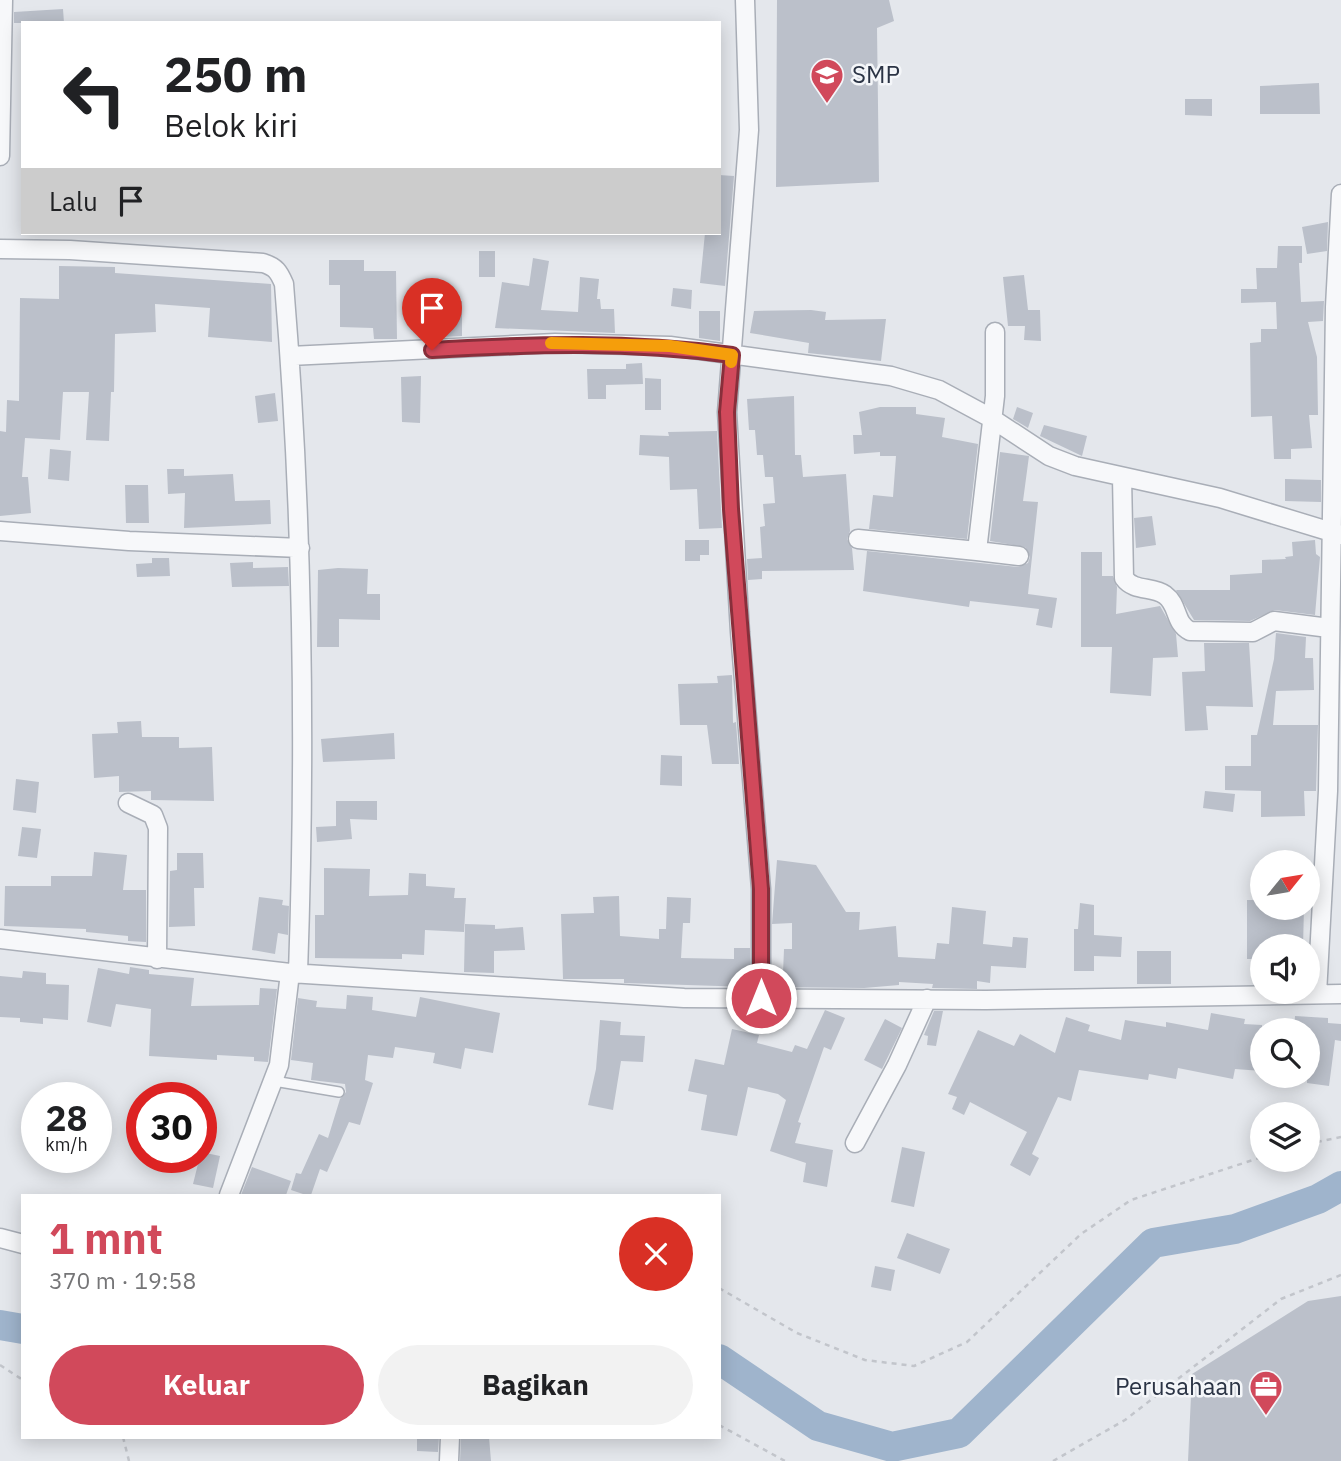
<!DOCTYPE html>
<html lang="id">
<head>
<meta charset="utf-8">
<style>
  :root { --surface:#fff; --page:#f2f2f2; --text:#202124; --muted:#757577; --accent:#d1495b }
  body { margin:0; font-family:"IBM Plex Sans",sans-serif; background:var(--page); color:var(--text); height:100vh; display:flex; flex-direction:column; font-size:26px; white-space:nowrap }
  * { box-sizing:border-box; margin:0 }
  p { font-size:23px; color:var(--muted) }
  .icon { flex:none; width:38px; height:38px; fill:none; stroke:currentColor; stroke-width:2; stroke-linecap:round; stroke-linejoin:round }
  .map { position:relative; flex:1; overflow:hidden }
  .panel { position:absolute; left:21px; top:1194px; width:700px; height:245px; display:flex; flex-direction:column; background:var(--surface); border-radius:0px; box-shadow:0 4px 18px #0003 }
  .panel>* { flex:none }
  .guide { position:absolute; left:21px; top:21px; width:700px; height:214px; border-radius:0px; box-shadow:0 4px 18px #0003; background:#fff; color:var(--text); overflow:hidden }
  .needle { width:46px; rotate:60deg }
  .controls { position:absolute; left:1250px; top:850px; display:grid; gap:14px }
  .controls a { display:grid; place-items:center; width:70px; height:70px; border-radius:50%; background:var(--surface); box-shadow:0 4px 18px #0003; font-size:35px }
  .speed { position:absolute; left:21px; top:1082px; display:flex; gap:14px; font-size:35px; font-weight:700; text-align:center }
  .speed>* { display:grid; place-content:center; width:91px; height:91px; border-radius:50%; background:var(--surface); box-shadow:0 4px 18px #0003; line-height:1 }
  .speed small { font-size:18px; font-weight:400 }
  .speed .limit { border:10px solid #d22; background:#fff; color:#111 }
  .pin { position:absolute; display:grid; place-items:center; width:60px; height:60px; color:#fff; margin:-72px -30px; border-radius:50% 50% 50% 0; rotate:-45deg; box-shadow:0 0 7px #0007 }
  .pin .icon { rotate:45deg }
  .me { position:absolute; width:77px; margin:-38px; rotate:0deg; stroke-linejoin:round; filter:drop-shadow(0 0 5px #0008) }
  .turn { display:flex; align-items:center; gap:24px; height:147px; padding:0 28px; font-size:32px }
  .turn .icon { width:91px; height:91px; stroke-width:2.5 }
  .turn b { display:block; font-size:49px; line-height:60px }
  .then { display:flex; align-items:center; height:66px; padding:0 28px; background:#0003; gap:14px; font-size:26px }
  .round { display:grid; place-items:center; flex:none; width:74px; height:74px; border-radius:37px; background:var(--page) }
  .summary { display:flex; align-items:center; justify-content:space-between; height:119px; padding:0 28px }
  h1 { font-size:42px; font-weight:700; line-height:52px; color:var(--accent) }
  .button { display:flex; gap:14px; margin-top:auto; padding:14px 28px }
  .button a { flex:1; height:80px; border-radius:42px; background:var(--accent); color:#fff; font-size:28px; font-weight:700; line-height:80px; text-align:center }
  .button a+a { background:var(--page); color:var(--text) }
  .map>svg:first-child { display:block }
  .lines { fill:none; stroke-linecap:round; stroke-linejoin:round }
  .river { stroke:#9fb4cc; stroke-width:30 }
  .building { fill:#bbc0ca }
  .lane-casing { stroke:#a9aeb7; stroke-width:12 }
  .street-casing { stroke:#a9aeb7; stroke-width:21 }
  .path { stroke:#c2c5cb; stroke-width:2.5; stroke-dasharray:5 5; stroke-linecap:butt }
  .lane { stroke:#f7f8fa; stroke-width:9 }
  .street { stroke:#f7f8fa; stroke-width:18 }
  .route-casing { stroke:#882f3b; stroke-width:18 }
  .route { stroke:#d1495b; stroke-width:12 }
  .slow { stroke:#f59e0b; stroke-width:12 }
  .labels { text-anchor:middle; stroke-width:5; stroke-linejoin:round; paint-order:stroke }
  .poi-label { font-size:24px; fill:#2b3445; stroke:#f4f6f9; text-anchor:start }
</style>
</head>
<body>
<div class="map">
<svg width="1341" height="1461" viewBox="0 0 1341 1461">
  <rect width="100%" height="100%" fill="#e4e7ec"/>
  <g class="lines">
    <!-- river -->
    <path class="river" d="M0,1325l23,4
      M719,1359l99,67 74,21 67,-14 194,-190 82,-14 83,-30 23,-13"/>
  </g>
  <!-- building -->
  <path class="building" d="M777,0h112l5,21 -17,7 2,154 -103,5z
    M63,9l1,14h-50v-11z
    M1319,83l1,31h-60v-28z
    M1185,99h27v17l-27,-1z
    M719,175l15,1 -9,110 -25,-3 5,-50h14z
    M1328,222l-1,29 -20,3 -5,-27z
    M1278,246h24v17h-3l2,39 23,-1 -1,20 -15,1 9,35 1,58h-9l3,33 -21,1v10h-17l-2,-43 -21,1 -1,-74 11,-1v-13h16l-1,-27 -35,1v-14h16l-1,-21h21z
    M479,251h16v26h-16z
    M533,258l16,3 -8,49 37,2 2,-35 19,2 -2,20h3l1,10h13l1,24 -120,-5 7,-46 27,4z
    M329,260h35v11h32l1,68h-23l-1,-11 -33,-1v-42h-11z
    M59,266l56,1v6l156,11 1,58 -64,-5 2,-29 -55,-4 1,28 -41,2 -1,58h-3l-2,49 -23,-1 3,-48h-26l-3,48 -35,-2 -3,39h6l3,36 -31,3v-85l6,1 1,-32 12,1 1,-103 39,1z
    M1024,275l4,35h12l1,31 -17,-1 1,-14h-17l-5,-49z
    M673,288l19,2 -1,19 -20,-3z
    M462,301v35l-19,1v-15l-17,1v-21z
    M811,310l15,2 -1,8 61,-1 -5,42 -73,-8 1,-10 -59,-10 4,-22z
    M699,311h21v30l-21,-3z
    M642,363l1,21 -37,1v14h-18l-1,-30h39v-5z
    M421,376l-1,47 -18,-1 -1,-45z
    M645,378l16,1v31h-16z
    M275,393l3,28 -20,2 -3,-27z
    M794,396l1,59h6l2,22 43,-3 4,57 -3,8 5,9 2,22 -92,1v8l-14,1 -1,-21 15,-1 -2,-31 5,-1 -2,-22 12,-1 -2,-26h-8l-2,-22h-6l-2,-25h-6l-2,-31z
    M880,407h36v7l29,4 -3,19 36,7 -11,95 -98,-10 4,-34 20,2 3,-41h-16v-4l-26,2 -1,-19h9l-3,-23z
    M1017,407l16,6 -5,15 -15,-9z
    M1044,425l43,11 -5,20 -42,-20z
    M717,431l5,97 -23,1 -2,-40 -27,1 -1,-33 -30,-2 1,-20 29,1 -1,-4z
    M50,449l21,2 -2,30 -21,-2z
    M1000,452l29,4 -6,45 15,1 -10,92 29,4 -5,30 -16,-3 3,-16 -69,-8 -1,6 -106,-16 4,-40 151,16 10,-4 2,-6 -5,-10 -35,-6z
    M167,469h17v7l49,-2 2,27 35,-1 1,24 -87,4 1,-35 -17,1z
    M1285,479l36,1v22l-36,-1z
    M125,485h23l1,38h-23z
    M1152,516l4,29 -20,3 -2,-30z
    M685,540h24v15h-9v6h-15z
    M1315,540l1,14 4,3 -5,58 -40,-5 -25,11 -56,-1 -18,-30h54v-15l32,-2v-13l24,-1 -1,-2 8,-1 -1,-14z
    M1081,552h21v24h11l4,11 -1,27 44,-8 16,28 2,23 -25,1 -2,38 -41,-3 2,-46h-31z
    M152,558h17l1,18 -33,1 -1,-13 16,-1z
    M253,562v6l35,-1 1,19 -57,1 -2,-24z
    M338,568l30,1 -1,25h13v26l-41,-1v28h-22l1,-77z
    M1276,633l30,4 -1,21h8l1,32 -38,1 -3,34h45l-2,66h-12l1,25 -44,1v-26l-36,-1v-24h26v-31h6l17,-76z
    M1204,643h45l4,64 -47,-1 2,24 -23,1 -3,-59 23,-1z
    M732,675l1,48 3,-1 3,42h-27l-5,-39h-27l-2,-41 40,-1 -1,-7z
    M141,721l1,16h37v11l33,-1 2,54 -63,-1v-9l-32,1v-16l-25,2 -2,-44 26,-1 -1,-11z
    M394,733l1,26 -72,3 -2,-23z
    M661,755l21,1v30l-22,-1z
    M16,779l23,3 -3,31 -23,-3z
    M1205,791l30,3 -2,18 -30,-4z
    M336,801h41v19l-27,-1 2,20 -35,3 -1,-15 20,-1z
    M22,827l19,2 -4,29 -19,-2z
    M94,852l33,3 -4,35h23v52l-18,-1v-5l-42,-4v-3l-82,-3 1,-40h46v-10h41z
    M177,853h26l1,35h-10l1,38 -26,1 1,-56 7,-1z
    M777,860l39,5 30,47h14l-1,18 37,-4 2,31 37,2 2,-16 12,1 3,-37 34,4 -3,33 29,3 1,-10 15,1 -2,30 -35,-2 -1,17 -13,-2v8l-45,-1 1,-4 -34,-2v3l-35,3 -92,-1v-13l11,-1 1,-24h8v-26l-20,1z
    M324,868l46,1 -1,27 39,-1 1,-22 17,1v12l29,2 -1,10h12l-2,34 -39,-2 -1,25 -22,-1v5l-87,-1v-43h9z
    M619,896l1,40 39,3v-10h7l1,-32 24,1 -1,25h-7l-2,35 53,1v-11h16v39l-126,-4v-4h-61l-2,-65 33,-1 -1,-16z
    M259,897l24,3 -1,5 7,1 -1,29 -10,-2 -3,21 -23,-4z
    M1247,900h15v8h42l-1,39h-41v12h-15z
    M1080,903l14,2v30l28,2 -1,20 -27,-1v15h-20v-42h4z
    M465,924l30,1v4l28,-2 2,23 -31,1v22l-30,-1z
    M1137,951h34v33h-34z
    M130,967l19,3v4l45,4 -3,28 68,-1 1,-17 17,1 -9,73 -14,-1v-4l-37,-2v5l-68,-4 2,-47 -35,-5 -5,23 -24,-5 11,-54 31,6z
    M23,971l23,2v11l23,1 -1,35 -25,-2v6l-23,-2v-4l-20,-1v-41l22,2z
    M347,995l26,2 -1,13 44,7 4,-20 80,16 -7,40 -28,-5 -4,21 -28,-6 2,-10 -40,-6 -2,11 -25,-3 -3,25 8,3 -13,42 -11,-3 -22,50 -7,-3 -9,26h-5l-15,-5 5,-17 5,1 18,-40 9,4 12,-39 6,-7 -1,-8 -34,-4 2,-17 -22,-3 7,-62 19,3 -1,6 30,2z
    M825,1010l20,8 -14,32 -7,-3 -26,75 3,1 -6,20 38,7 -6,37 -24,-5 3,-19 -36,-12 16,-51 -8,-6 -30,-7 -11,49 -36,-6 6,-35 -19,-4 7,-32 29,6 8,-36 27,6 -2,8 35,9 3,-7 12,4z
    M934,1011h9l-7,35 -9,-1 1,-9 -4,-1z
    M1211,1013l34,6 -1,5 18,1v46l-27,-2 -2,10 -55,-11 -2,11 -27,-5 -1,6 -69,-10 -8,31 -13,-4 -26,57 7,4 -9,18 -20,-11 17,-33 -57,-30 -6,13 -12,-6 5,-12 -9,-3 30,-64 36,16 6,-12 35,19 11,-36 24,8 -2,6 33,9 4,-20 41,7v-5l42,8z
    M1295,1016l33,2v5l13,1v17l-6,-1 -6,46 -22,-3v-52h-13z
    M885,1019l17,9 -20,41 -18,-9z
    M600,1020l21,2 -1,13 25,1 -2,26 -22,-1 -8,49 -25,-5 8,-36z
    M902,1147l23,5 -11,55 -23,-5z
    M201,1152l19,4 -7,32 -20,-4z
    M252,1167l39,14 -5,14h-45z
    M907,1233l43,16 -10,25 -43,-16z
    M875,1266l20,4 -4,21 -20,-4z
    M1341,1296v165h-153l4,-87 116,-73z
    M417,1437h22l-1,15 -21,-1z
    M461,1437h28l2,24h-31z"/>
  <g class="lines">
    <defs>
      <path id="lane" d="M274,1081l65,11"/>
      <path id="street" d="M745,0l4,130 -22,282 13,220 21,257v109
        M0,156l3,-156
        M0,249l70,1 193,13c13,4 16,9 21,21 19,229 22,460 14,689
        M290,356l265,-13 115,3 221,30 48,14 52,28 58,38 26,10 145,32 121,37
        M1122,477l2,101c10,14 29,8 41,17 14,10 9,28 25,36l63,1 21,-11 55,7
        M0,531l129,10 171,7
        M858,539l119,12 18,-155v-64
        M977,551l42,5
        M128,803l25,12 5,13 -1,131
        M0,939l290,34 394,25 302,2 355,-6
        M1317,994l11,-203 7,-484 6,-113
        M855,1143l42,-78 30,-66
        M229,1195l50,-130 11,-92
        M0,1238l23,6
        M449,1461l1,-24"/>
    </defs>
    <!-- lane casing -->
    <use href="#lane" class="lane-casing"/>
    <!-- street casing -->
    <use href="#street" class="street-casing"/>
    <!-- path -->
    <path class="path" d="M1307,1144l34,-7
      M719,1288l78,45 68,27 49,6 53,-24 114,-108 50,-34 131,-43
      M0,1365l23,15
      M719,1425l66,36
      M123,1437l6,24
      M1053,1461l72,-41 156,-121 60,-24"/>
    <!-- lane -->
    <use href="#lane" class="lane"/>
    <!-- street -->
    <use href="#street" class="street"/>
  </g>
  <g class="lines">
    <defs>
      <path id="route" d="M432,350c105,-6 195,-9 300,5l-5,57 4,97 30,380v109"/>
    </defs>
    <!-- route casing -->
    <use href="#route" class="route-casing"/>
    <!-- route -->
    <use href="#route" class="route"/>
    <!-- slow -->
    <path class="slow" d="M551,343l119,3 62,9 -1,7"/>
  </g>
  <!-- icons -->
  <defs>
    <symbol id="school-pin" viewBox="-11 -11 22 30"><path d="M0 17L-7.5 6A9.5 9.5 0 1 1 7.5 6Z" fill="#d1495b" stroke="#f4f6f9"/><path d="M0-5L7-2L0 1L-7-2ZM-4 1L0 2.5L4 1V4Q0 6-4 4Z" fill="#fff"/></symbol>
    <symbol id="office-pin" viewBox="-11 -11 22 30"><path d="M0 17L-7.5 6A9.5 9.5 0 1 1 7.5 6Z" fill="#d1495b" stroke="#f4f6f9"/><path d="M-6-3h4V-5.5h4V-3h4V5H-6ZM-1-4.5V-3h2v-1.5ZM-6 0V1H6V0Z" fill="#fff"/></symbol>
  </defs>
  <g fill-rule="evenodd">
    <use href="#school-pin" x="808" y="56" width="38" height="52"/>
    <use href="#office-pin" x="1247" y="1368" width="38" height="52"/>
  </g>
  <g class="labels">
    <!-- poi labels -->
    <g class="poi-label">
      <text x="852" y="83">SMP</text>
      <text x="1242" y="1395" text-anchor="end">Perusahaan</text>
    </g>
  </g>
</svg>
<div class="controls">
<a><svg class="needle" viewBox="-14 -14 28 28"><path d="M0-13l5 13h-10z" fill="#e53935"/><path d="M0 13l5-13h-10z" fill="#757577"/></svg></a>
<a><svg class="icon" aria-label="sound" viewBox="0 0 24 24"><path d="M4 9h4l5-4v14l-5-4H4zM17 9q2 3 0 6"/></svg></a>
<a><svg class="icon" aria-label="search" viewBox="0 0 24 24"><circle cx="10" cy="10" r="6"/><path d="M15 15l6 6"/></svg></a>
<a><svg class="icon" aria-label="layers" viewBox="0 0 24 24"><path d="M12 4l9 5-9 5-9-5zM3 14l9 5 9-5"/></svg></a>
</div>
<div class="speed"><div>28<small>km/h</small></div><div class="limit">30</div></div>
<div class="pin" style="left:432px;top:350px;background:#d93025"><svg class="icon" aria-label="arrive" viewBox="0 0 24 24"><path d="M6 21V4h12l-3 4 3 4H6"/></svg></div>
<svg class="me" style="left:761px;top:998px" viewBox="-20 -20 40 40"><circle r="17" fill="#d1495b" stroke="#fff" stroke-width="3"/><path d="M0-11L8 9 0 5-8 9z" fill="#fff"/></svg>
<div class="guide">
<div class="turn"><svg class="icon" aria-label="left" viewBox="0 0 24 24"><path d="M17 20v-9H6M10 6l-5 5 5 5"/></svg><div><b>250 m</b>Belok kiri</div></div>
<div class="then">Lalu<svg class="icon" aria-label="arrive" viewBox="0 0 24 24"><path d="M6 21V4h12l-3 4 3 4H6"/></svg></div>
</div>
<section class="panel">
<div class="summary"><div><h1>1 mnt</h1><p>370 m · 19:58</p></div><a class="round" style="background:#d93025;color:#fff"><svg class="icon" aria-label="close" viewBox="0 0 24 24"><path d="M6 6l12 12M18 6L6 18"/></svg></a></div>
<div class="button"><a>Keluar</a><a>Bagikan</a></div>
</section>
</div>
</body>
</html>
